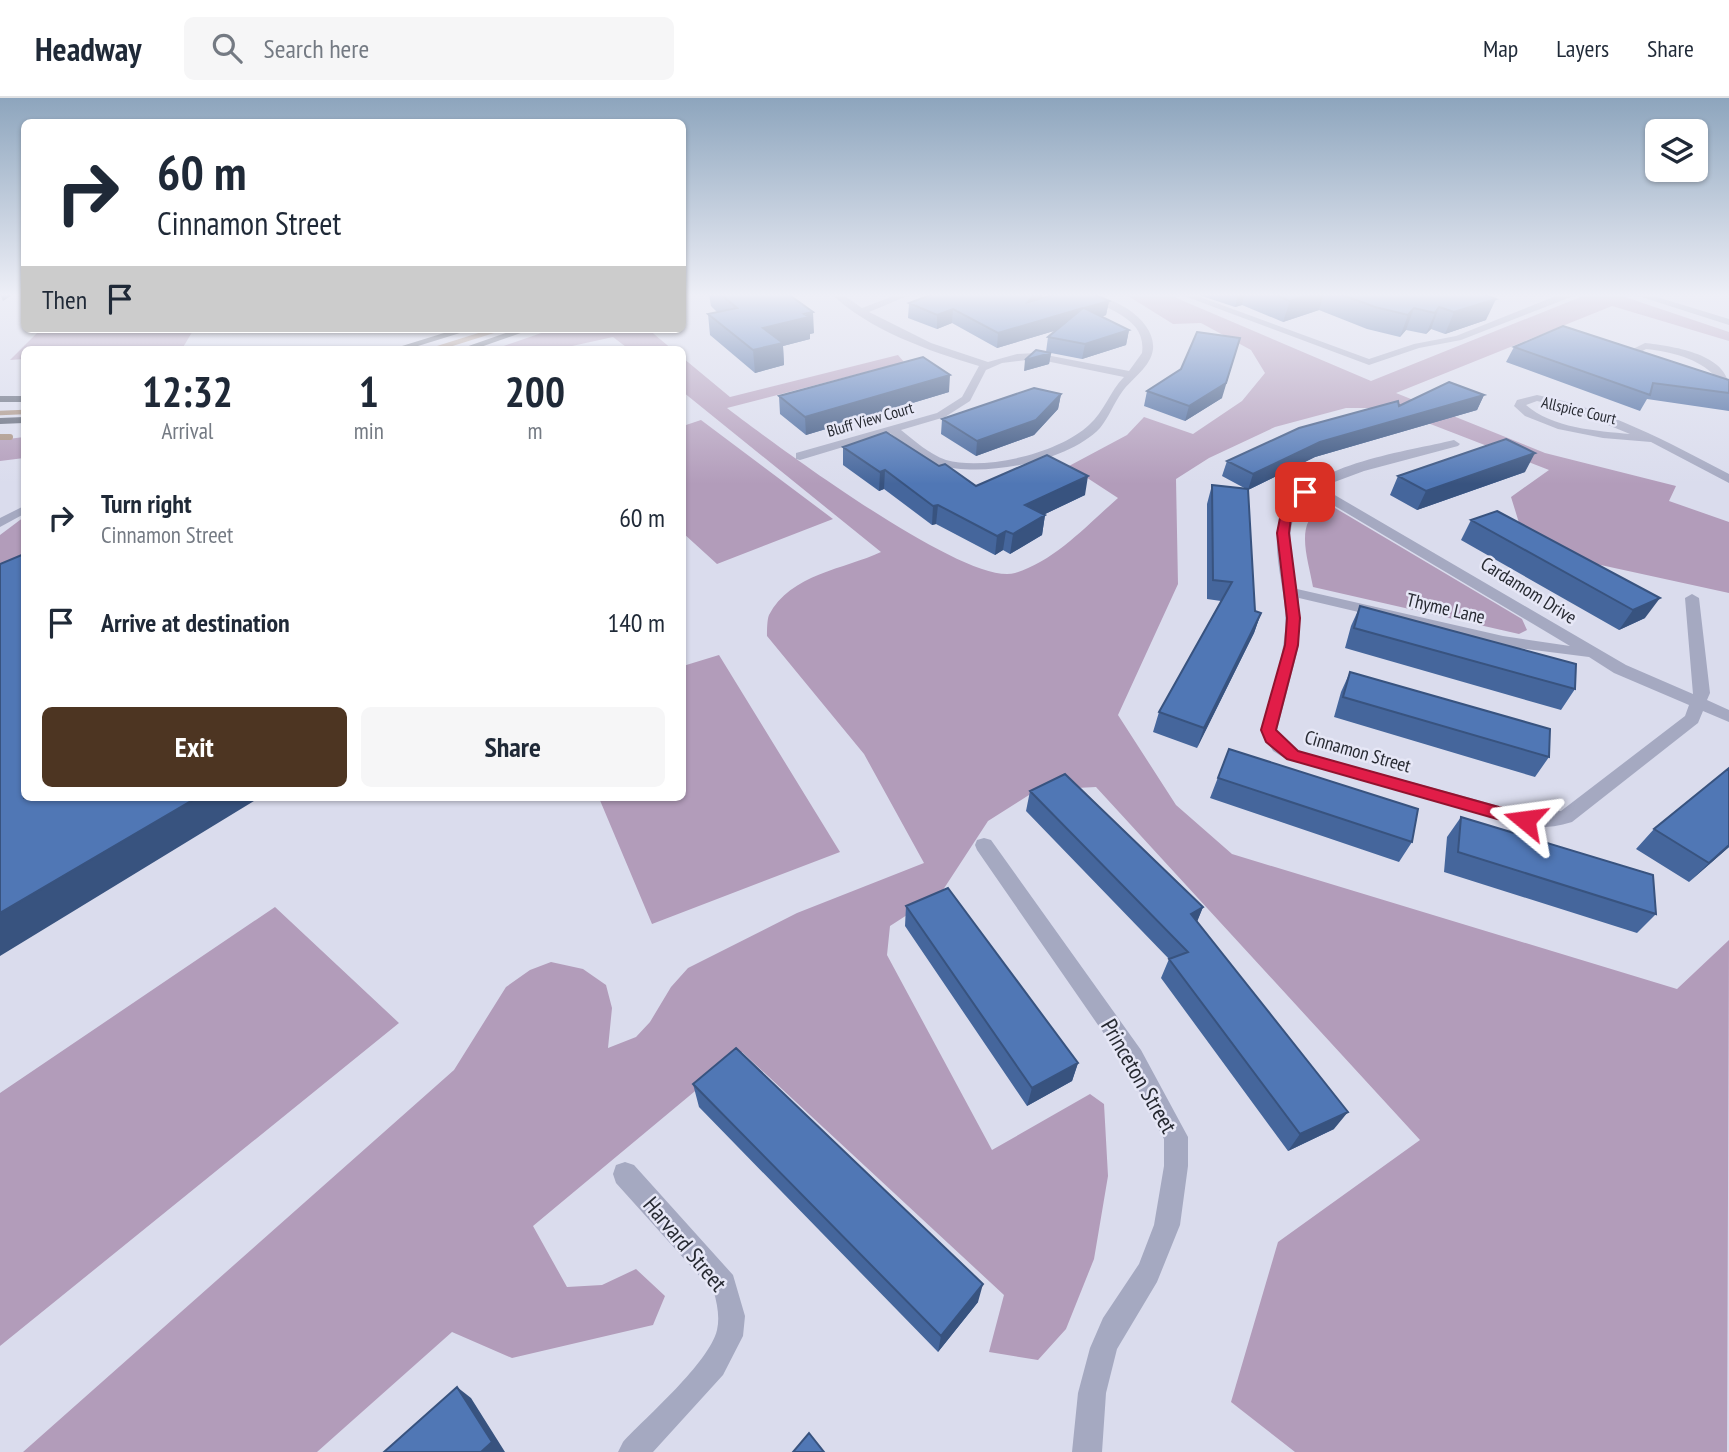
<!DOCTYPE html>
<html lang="en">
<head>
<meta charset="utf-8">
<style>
  :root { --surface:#fff; --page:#f6f6f7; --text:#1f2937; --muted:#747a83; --line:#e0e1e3; --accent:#4d3522 }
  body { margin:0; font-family:"PT Sans Narrow",sans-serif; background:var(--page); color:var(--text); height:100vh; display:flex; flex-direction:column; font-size:26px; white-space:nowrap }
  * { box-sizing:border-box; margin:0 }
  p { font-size:23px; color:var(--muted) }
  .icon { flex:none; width:38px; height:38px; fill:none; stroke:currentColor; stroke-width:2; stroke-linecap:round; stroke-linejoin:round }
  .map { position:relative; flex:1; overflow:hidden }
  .drawer { position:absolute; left:21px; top:248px; width:665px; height:455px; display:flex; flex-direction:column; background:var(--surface); border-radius:10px; box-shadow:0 2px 5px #0004 }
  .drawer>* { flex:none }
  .guide { position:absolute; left:21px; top:21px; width:665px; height:214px; border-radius:10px; box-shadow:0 2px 5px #0004; background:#fff; color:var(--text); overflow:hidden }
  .controls { position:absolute; left:1645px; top:21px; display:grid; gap:14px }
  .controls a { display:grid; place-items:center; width:63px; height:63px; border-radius:10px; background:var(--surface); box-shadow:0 2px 5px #0004; font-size:35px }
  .pin { position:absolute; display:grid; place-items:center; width:60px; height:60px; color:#fff; margin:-30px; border-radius:14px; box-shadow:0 4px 10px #0006 }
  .me { position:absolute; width:77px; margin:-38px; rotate:286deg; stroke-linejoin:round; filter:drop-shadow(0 0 5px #0008) }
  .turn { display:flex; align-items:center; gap:24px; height:147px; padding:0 21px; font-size:32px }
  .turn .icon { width:91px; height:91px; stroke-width:2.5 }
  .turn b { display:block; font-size:49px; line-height:60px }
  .then { display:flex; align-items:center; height:66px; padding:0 21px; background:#0003; gap:14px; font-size:26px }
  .eta { display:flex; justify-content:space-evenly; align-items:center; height:119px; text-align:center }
  .eta b { font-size:42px; font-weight:700; line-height:49px }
  .button { display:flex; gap:14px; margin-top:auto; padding:14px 21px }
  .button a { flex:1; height:80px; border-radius:10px; background:var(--accent); color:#fff; font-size:28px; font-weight:700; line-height:80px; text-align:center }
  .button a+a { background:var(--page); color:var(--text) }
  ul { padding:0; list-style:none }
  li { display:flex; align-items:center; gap:21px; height:105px; padding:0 21px }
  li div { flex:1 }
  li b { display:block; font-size:26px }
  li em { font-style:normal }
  header { display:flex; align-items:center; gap:42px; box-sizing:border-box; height:98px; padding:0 35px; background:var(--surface); border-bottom:2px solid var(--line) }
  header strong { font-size:33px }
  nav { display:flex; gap:38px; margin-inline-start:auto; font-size:24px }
  .search { width:490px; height:63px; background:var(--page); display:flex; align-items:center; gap:18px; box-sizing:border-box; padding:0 24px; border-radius:10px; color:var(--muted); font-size:26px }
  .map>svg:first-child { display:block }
  .green { fill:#b29cba }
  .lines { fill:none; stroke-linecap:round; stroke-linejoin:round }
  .stream-far1 { stroke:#a68e7d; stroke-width:4.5 }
  .stream { stroke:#a68e7d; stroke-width:6 }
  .service { fill:#a5a9c1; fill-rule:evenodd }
  .minor { fill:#a5a9c1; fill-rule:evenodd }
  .tertiary { fill:#a5a9c1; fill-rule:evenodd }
  .primary { fill:#5a6172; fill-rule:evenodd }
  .wall { fill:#45669c }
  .shaded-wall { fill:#38537f }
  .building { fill:#5077b5; stroke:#38537f; stroke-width:2 }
  .route { fill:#e11d48; stroke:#92132f; stroke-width:2 }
  .labels { text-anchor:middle; stroke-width:5; stroke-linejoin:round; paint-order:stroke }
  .far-street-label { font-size:16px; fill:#272a32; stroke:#e6e7f6 }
  .street-label { font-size:19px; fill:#272a32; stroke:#e6e7f6 }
  .near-street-label { font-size:23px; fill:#272a32; stroke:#e6e7f6 }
</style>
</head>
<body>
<header>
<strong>Headway</strong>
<div class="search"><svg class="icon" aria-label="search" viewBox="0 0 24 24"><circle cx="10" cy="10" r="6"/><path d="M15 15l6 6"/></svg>Search here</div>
<nav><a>Map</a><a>Layers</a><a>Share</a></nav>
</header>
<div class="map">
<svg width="1729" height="1354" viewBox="0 0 1729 1354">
  <rect width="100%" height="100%" fill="#dadced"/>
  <!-- green -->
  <path class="green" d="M1125,196h42l204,87 217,-87h28l113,38v9l-117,-35 -216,87 149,60 131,33 -7,15 60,21v71l-142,-31 -67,-36 -9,-29 38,-27 -160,-62h-43l-71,19 -66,31 -33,21 2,105 -60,131 58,90 56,49 445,135 52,-49 -2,512h-432l-64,-50 47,-160 142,-102 -324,-353 -59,3 -49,31 -47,72 -51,33 -3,29 105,195 98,-56 14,10 4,72 -14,83 -28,70 -28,31 -49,-8 15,-57 -262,-243 -209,174 34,61 35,-2 34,-16 29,27 -12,29 -141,33 -60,-26 -135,120h-294l431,-382 52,-83 24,-17 21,-8 32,7 23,16 6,23 -4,40 28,-11 14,-15 21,-35 17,-19 109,-55 127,-50 -60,-109 -97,-118c0,-6 0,-16 2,-21 21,-41 76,-46 112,-63l-198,-160v-34l47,39 168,-42 6,7 -177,46c43,33 240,180 288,165 40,-12 72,-48 103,-75l-49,-32 58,-31 17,-18 49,17 49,-33 23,-28 -14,-23 -50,-27 -28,1z
    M41,231h153l-12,20 -158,1v9l-14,1z
    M553,231h95l25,21h-43l-17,-13 -59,13h-62z
    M701,322l132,99 -116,45 -34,-31v-107z
    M24,339v21l-24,3v-21z
    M1330,407l192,114 5,11 -8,4 -206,-47c-5,-30 -22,-71 17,-82z
    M24,419v44l-24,10v-36z
    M719,557l121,197 -188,72 -53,-126h83l1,-132z
    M275,809l124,116 -399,323v-253z"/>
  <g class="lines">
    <!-- stream-far1 -->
    <path class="stream-far1" d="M432,252l67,-21
      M0,315l24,-1"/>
    <!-- stream -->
    <path class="stream" d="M0,339h10"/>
    <!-- service -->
    <path class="service" d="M1179,196h13l177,65 45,-15 42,-8 105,-42h8l2,3 -110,43 -42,8 -50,17z
      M24,408v8l-24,13v-9z"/>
    <!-- minor -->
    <path class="minor" d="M831,196h11l20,14 37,-14h13l-43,18 62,31 57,19 29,-8 19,-1 93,18 13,-18c5,-36 -36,-42 -57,-59 25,0 71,25 68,55 -2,18 -21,29 -31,43 -8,11 -13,25 -22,36 -32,34 -117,50 -161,37 -18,-5 -34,-20 -49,-32l-90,27 -4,-1v-6l141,-40 25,-16 17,-31c-51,-15 -109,-36 -148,-72zM1036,261l88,18c-14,14 -20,35 -35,48 -30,28 -103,46 -143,35 -17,-6 -31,-19 -45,-30l44,-13 25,-16 16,-31 16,-7z
      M1645,245c26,3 79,10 84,42h-8l-81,-24 -11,-10zM1646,251c26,3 52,9 70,28l-68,-20 -7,-5z
      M1537,297c68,13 131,47 192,79v9l-78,-41 -48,-4 -45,-9 -33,-13 -11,-10 3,-6zM1537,303l27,6 66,27c-33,-3 -78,-6 -104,-29z
      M1454,342l6,4 -2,2 -94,25 -43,16 305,178 67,29 -8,-96 7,-4 7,4 11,95 -3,7 22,10v12l-26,-11 -5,12 -126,99c-16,5 -30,6 -47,5l-239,-68 -13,-8 -12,-21c9,-32 21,-65 24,-99 3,-33 -10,-64 -8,-96 3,-69 125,-82 177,-95zM1313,395l257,153 -67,-10 -206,-47c-6,-35 -17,-72 16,-96zM1299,500l204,48 86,11 25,16 75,32 -4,11 -124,95 -36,2 -227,-62 -13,-8 -8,-13 22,-85z
      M984,740l7,2 150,210 47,87v29l-8,59 -23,57 -40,67 -11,44 -4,59h-30l6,-59 12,-45 13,-30 36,-54 15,-39 10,-59v-27l-39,-75 -148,-214 -2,-5 2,-5z
      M625,1064l9,3 99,110 12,41 -2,20 -20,39 -70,77h-35l5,-10c24,-26 86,-79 94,-112 3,-13 0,-26 -3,-38l-98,-109 -3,-9 3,-9z"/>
    <!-- tertiary -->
    <path class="tertiary" d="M1632,196h15l82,25v6z"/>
    <!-- primary -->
    <path class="primary" d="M457,231h16l-68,21h-16z
      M517,231h15l-60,21h-15z
      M0,298h24v6h-24z
      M24,319v6l-24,1v-6z"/>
  </g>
  <!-- wall -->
  <path class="wall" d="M709,196h79l26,39 -4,1v5l-27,7 1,19 -29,8 -45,-38 -2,-21 9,-2 -6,-6z
    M933,196h111l-3,5 68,2 -3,14 -4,2 27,13 -3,15 -44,14 -31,-6 -2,11 -25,7 22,-19 2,-15 9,-7 -60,18 -45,-25 -15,6 -29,-11 1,-15z
    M1196,196h288l2,26 -41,14 -14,-5 -5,5 -20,-4 -6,7 -33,-8 -48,-19 -36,12 -41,-17 -7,2z
    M1514,249l215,33v31l-82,-12 -7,12 -134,-49z
    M1147,293l75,7 -37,23 -41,-15z
    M949,294l-143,43 -26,-21 -1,-18z
    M1061,296l-3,15 -24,26 -58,21 -35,-22 1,-15z
    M1484,297l-7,15 -162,47 -67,33 -26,-14 5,-15 172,-55z
    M843,349l96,19 37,20 109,9 -42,20h2l-3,20 -32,19 -7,-4 -8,5 -59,-31 -4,1 -48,-36 -5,2 -36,-26z
    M1525,374l-108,38 -27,-15 8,-19z
    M1212,387l43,126 6,2 -7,20 -57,115 -44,-16 6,-20 62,-111 -14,-2v-95z
    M1497,413l148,107 -26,12 -158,-90 10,-20z
    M1360,508l215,83 -14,21 -216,-62 6,-22z
    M1350,574l199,85 -14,20 -201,-60 7,-25z
    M1229,651l183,93 -13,20 -189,-64z
    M1030,693l173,116 -6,14 137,208 -46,22 -127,-173 8,-19 -143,-148z
    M1461,719l195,97 -19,19 -193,-61 3,-35z
    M1654,731l75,18 -40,35 -53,-33z
    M906,808l172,157 -6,18 -45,25 -122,-180z
    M693,986l285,218 -40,50 -239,-245z"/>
  <!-- shaded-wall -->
  <path class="shaded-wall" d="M0,196h14l-11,7z
    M1034,196h10l-18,23 2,-15z
    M1238,196h6l-2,11 -7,2z
    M1310,196h14l-5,16 -36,12 7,-21z
    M1496,201l-10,21 -41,14 9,-22z
    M1109,203l-3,14 -24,8 2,-15z
    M1439,209l-8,22 -5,5 9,-21z
    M1083,210l-2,15 -84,25 1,-15z
    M1414,210l-8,22 -6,7 8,-22z
    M953,211l-1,14 -15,6v-14z
    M813,214l1,21 -4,1v5l-27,7 1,19 -29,8 -2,-23 10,-22z
    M1129,232l-3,15 -44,14 3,-15z
    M1240,240l-18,60 -37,23 4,-15z
    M1051,255l-2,11 -25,7 1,-11z
    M950,277l-1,17 -143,43 -1,-18z
    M1061,296l-3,15 -24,26 -58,21 1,-15z
    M1484,297l-7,15 -162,47 -67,33 5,-16 67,-32z
    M1535,355l-10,19 -108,38 9,-19z
    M885,372l-1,19 -5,2 1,-19z
    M1088,378l-3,19 -63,30 3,-20z
    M938,407l-2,19 -4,1 1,-19z
    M1045,417l-3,20 -32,19 3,-20z
    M1006,433l-3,19 -8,5 2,-19z
    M1660,500l-15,20 -26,12 14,-20z
    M1261,515l-7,20 -57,115 7,-20z
    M196,700h63l-259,158v-43z
    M1729,747v2l-40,35 20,-19z
    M1203,809l-8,20 -4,-13z
    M1078,965l-6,18 -45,25 5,-18z
    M1348,1014l-14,17 -46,22 12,-17z
    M983,1186l-5,18 -40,50 3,-16z
    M457,1289l14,11 34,54h-24z"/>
  <!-- building -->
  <path class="building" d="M720,196h68l25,18 -9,2 5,3 -46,11 20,15 -30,7 -45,-36 29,-6z
    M933,196h101l-6,8 28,-8h38l15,7 -25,7 45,22 -44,14 -37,-7 35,-29 -85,25 -45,-24 -16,6 -28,-12z
    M1273,196h37l-20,7z
    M1340,196h144l12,5 -42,13 -15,-5 -4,6 -21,-5 -6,7 -33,-8z
    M1563,228l166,54v13l-76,-10 -3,12 -136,-48z
    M1197,234l43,6 -14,45 -37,23 -42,-15 34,-22z
    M1036,252l15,3 -26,7z
    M923,259l27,18 -145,42 -26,-21z
    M1449,284l35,13 -164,47 -67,32 -26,-13 72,-33 99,-27 1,5z
    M1034,290l27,6 -25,26 -59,21 -35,-22z
    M886,334l53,34 6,-2 31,22 71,-31 41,21 -63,29 20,10 -32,19 -7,-3 -9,5 -59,-31 -5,1 -48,-36 -5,2 -37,-25z
    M1506,341l29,14 -109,38 -28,-15z
    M1212,387l36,4 7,122 6,2 -57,115 -45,-16 73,-130 -19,-2z
    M1497,413l163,87 -27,12 -162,-90z
    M24,456v244h172l-196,115v-349z
    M1360,508l216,58 -1,25 -221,-61z
    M1350,574l200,57 -1,28 -206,-60z
    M1229,651l189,60 -6,33 -194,-64z
    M1729,670v77l-20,18 -55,-34z
    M1065,676l138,133 -12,7 157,198 -48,22 -131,-175 19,-7 -158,-161z
    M1461,719l192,58 3,39 -198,-62z
    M948,790l130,175 -46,25 -126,-182z
    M736,950l247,236 -42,52 -248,-252z
    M457,1289l35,55 -11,10h-97z
    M809,1335l15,19h-31z"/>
  <!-- sky -->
  <linearGradient id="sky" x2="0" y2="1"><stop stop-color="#8da5bd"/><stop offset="0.51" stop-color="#eeeff7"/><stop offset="1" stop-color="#eeeff7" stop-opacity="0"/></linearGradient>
  <rect width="1729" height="386" fill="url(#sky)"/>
  <!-- route -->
  <path class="route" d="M1301,392l10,2 -20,26 -2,15 11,85 -2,27 -22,85 22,21 233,65v9l-6,2 -238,-68 -21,-17 -5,-12 24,-85 2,-27 -10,-85 3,-15z"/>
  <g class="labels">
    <!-- far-street labels -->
    <g class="far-street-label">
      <text transform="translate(1579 312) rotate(13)" y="6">Allspice Court</text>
      <text transform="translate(870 321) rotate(-16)" y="6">Bluff View Court</text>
    </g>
    <!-- street labels -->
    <g class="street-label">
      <text transform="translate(1529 492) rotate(32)" y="7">Cardamom Drive</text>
      <text transform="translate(1446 510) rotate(13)" y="7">Thyme Lane</text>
      <text transform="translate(1358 653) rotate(16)" y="7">Cinnamon Street</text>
    </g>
    <!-- near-street labels -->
    <g class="near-street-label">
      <text transform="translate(1139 978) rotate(60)" y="8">Princeton Street</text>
      <text transform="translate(685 1146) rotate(50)" y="8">Harvard Street</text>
    </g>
  </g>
</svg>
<div class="controls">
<a><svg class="icon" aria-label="layers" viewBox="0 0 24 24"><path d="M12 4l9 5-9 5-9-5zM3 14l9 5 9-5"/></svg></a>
</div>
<div class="pin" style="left:1305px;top:394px;background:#d93025"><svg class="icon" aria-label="arrive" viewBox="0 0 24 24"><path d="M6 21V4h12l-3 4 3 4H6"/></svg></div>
<svg class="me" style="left:1525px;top:722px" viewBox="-20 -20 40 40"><path d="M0-17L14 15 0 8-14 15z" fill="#e11d48" stroke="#fff" stroke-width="4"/></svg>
<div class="guide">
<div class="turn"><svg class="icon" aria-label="right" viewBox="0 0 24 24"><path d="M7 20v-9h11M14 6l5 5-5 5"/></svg><div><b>60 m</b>Cinnamon Street</div></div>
<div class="then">Then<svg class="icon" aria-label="arrive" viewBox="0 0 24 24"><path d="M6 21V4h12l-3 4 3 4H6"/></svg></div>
</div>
<section class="drawer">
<div class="eta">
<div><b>12:32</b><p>Arrival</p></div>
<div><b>1</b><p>min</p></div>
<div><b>200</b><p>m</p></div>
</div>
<ul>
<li><svg class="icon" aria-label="right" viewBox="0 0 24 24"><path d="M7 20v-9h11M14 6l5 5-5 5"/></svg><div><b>Turn right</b><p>Cinnamon Street</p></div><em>60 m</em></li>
<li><svg class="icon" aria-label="arrive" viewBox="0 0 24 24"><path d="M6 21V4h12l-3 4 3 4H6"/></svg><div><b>Arrive at destination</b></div><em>140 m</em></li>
</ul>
<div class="button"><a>Exit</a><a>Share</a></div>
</section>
</div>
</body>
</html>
